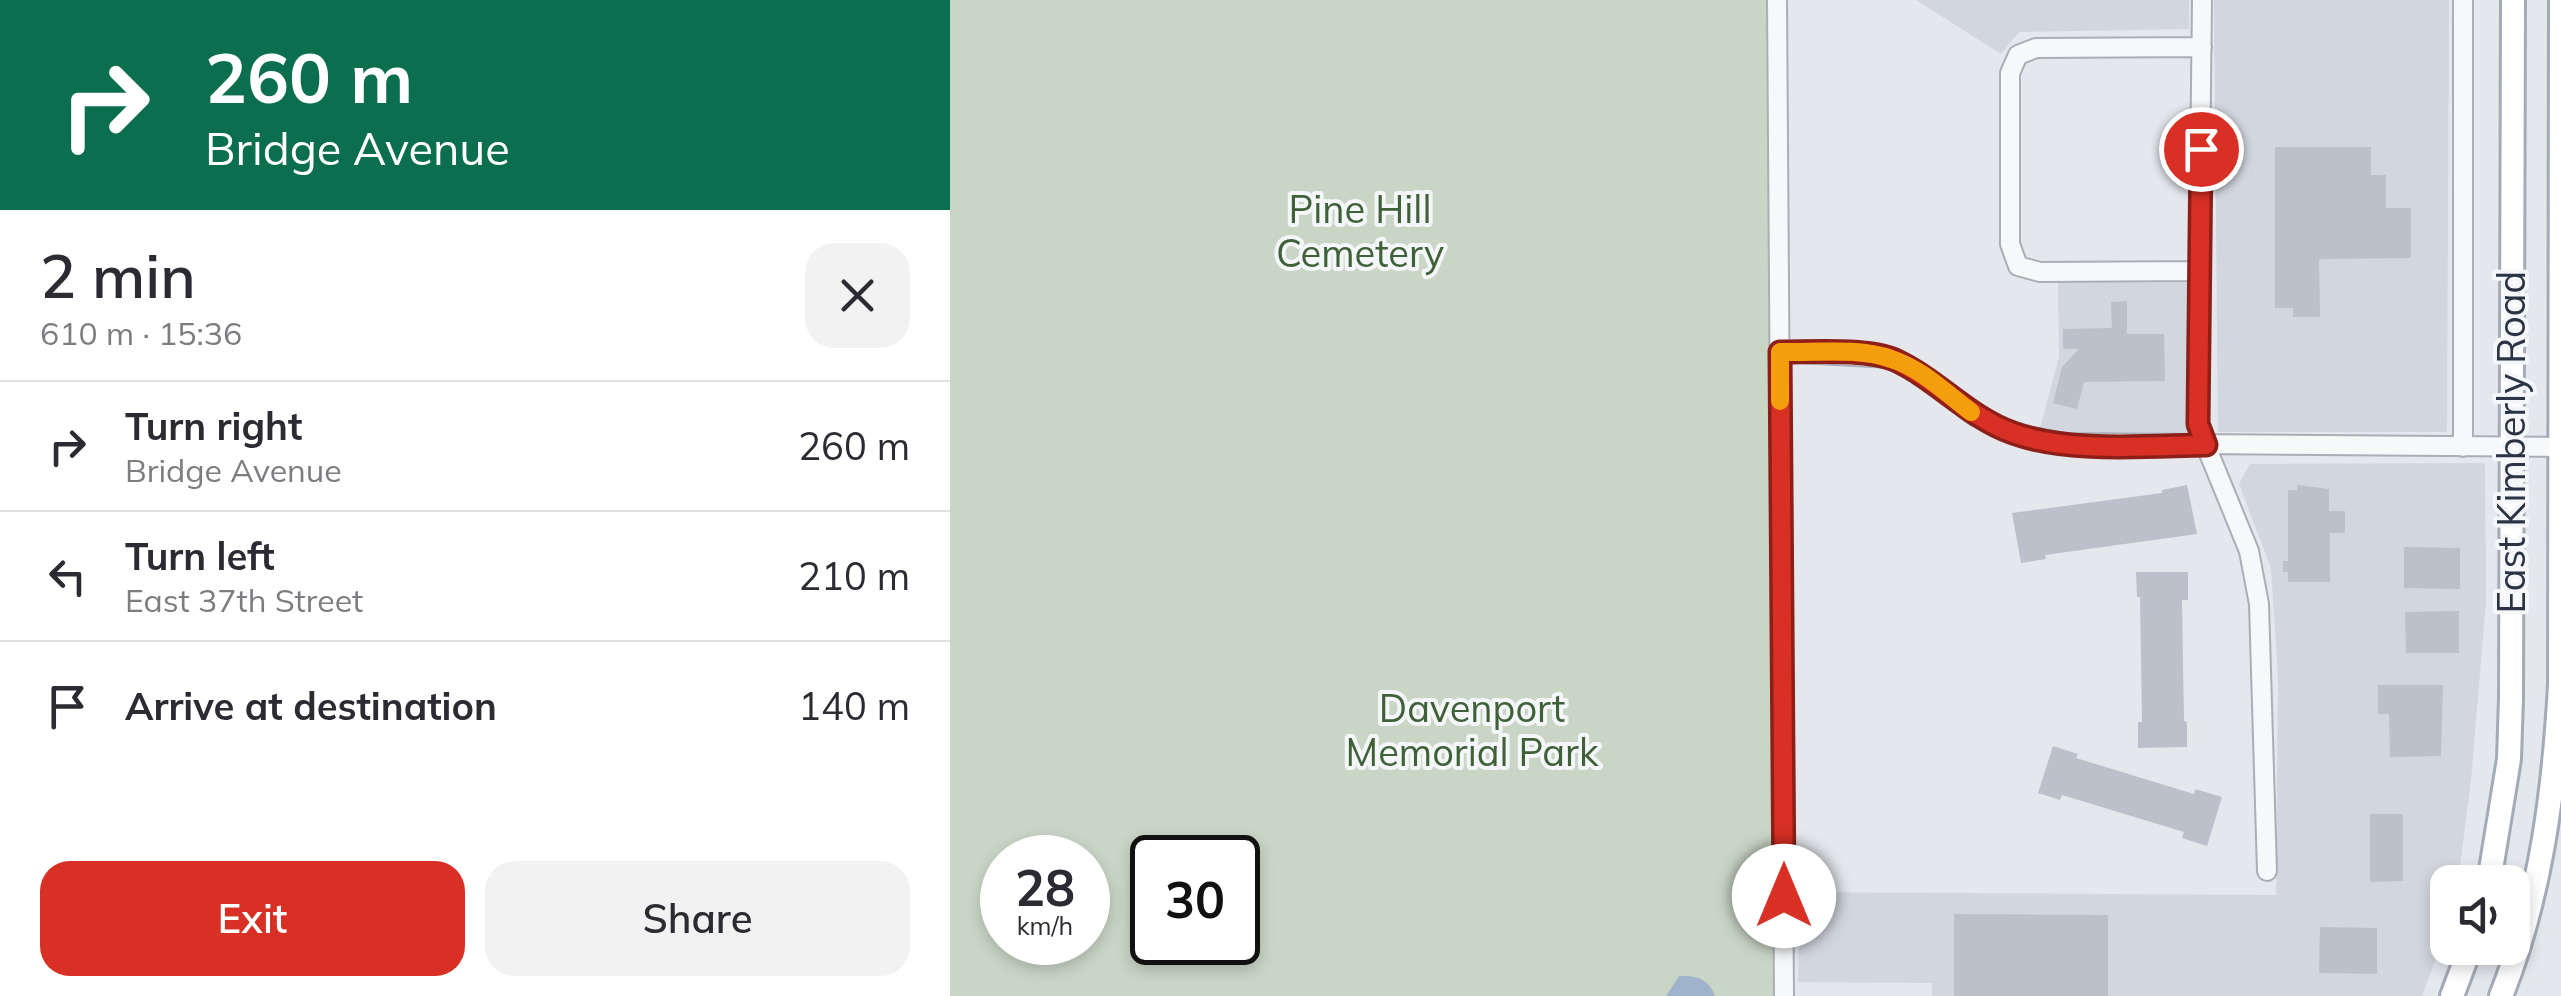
<!DOCTYPE html>
<html lang="en">
<head>
<meta charset="utf-8">
<style>
  :root { --surface:#fff; --page:#f2f2f3; --text:#2b2b33; --muted:#7c7c81; --line:#e1e1e2; --accent:#d93025 }
  body { margin:0; font-family:Mulish,sans-serif; background:var(--page); color:var(--text); height:100vh; display:flex; flex-direction:column; font-size:38px; white-space:nowrap }
  * { box-sizing:border-box; margin:0 }
  p { font-size:32px; color:var(--muted) }
  .icon { flex:none; width:55px; height:55px; fill:none; stroke:currentColor; stroke-width:2; stroke-linecap:round; stroke-linejoin:round }
  .map { position:relative; flex:1; overflow:hidden }
  .details { display:flex; flex-direction:column; background:var(--surface); width:950px }
  .details>* { flex:none }
  .banner { background:#0b6e4f; color:#fff; overflow:hidden }
  .fabs { position:absolute; left:1480px; top:865px; display:grid; gap:20px }
  .fabs a { display:grid; place-items:center; width:100px; height:100px; border-radius:20px; background:var(--surface); box-shadow:0 5px 15px #0003; font-size:50px }
  .speed { position:absolute; left:30px; top:835px; display:flex; gap:20px; font-size:50px; font-weight:700; text-align:center }
  .speed>* { display:grid; place-content:center; width:130px; height:130px; border-radius:50%; background:var(--surface); box-shadow:0 5px 15px #0003; line-height:1 }
  .speed small { font-size:25px; font-weight:400 }
  .speed .limit { border:5px solid #111; border-radius:15px; background:#fff; color:#111 }
  .pin { position:absolute; display:grid; place-items:center; width:85px; height:85px; color:#fff; margin:-42px; border:5px solid #fff; border-radius:50%; box-shadow:0 2px 10px #0007 }
  .me { position:absolute; width:110px; margin:-55px; rotate:0deg; stroke-linejoin:round; filter:drop-shadow(0 0 8px #0008) }
  .turn { display:flex; align-items:center; gap:35px; height:210px; padding:0 40px; font-size:45px }
  .turn .icon { width:130px; height:130px; stroke-width:2.5 }
  .turn b { display:block; font-size:70px; line-height:85px }
  .round { display:grid; place-items:center; flex:none; width:105px; height:105px; border-radius:30px; background:var(--page) }
  .overview { display:flex; align-items:center; justify-content:space-between; height:170px; padding:0 40px }
  h1 { font-size:60px; font-weight:600; line-height:75px }
  .primary-button { display:flex; gap:20px; margin-top:auto; padding:20px 40px }
  .primary-button a { flex:1; height:115px; border-radius:30px; background:var(--accent); color:#fff; font-size:40px; font-weight:600; line-height:115px; text-align:center }
  .primary-button a+a { background:var(--page); color:var(--text) }
  ul { padding:0; list-style:none }
  li { display:flex; align-items:center; gap:30px; height:130px; padding:0 40px; border-top:2px solid var(--line) }
  li div { flex:1 }
  li b { display:block; font-size:38px }
  li em { font-style:normal }
  main { display:flex; flex:1; min-height:0 }
  .map>svg:first-child { display:block }
  .built { fill:#d2d6de }
  .green { fill:#c9d6c5; fill-rule:evenodd }
  .water { fill:#9fb4cc }
  .building { fill:#bbc0ca }
  .lines { fill:none; stroke-linecap:round; stroke-linejoin:round }
  .minor-casing { stroke:#a9aeb7; stroke-width:22 }
  .major-casing { stroke:#a3abb8; stroke-width:28 }
  .minor { stroke:#f7f8fa; stroke-width:18 }
  .major { stroke:#fff; stroke-width:22 }
  .route-casing { stroke:#8d1f18; stroke-width:25 }
  .route { stroke:#d93025; stroke-width:18 }
  .slow { stroke:#f59e0b; stroke-width:18 }
  .labels { text-anchor:middle; stroke-width:8; stroke-linejoin:round; paint-order:stroke }
  .park-label { font-size:38px; fill:#3f6138; stroke:#f4f6f9 }
  .street-label { font-size:38px; fill:#2b3445; stroke:#f4f6f9 }
</style>
</head>
<body>
<main>
<section class="details">
<div class="banner">
<div class="turn"><svg class="icon" aria-label="right" viewBox="0 0 24 24"><path d="M7 20v-9h11M14 6l5 5-5 5"/></svg><div><b>260 m</b>Bridge Avenue</div></div>
</div>
<div class="overview"><div><h1>2 min</h1><p>610 m · 15:36</p></div><a class="round"><svg class="icon" aria-label="close" viewBox="0 0 24 24"><path d="M6 6l12 12M18 6L6 18"/></svg></a></div>
<ul>
<li><svg class="icon" aria-label="right" viewBox="0 0 24 24"><path d="M7 20v-9h11M14 6l5 5-5 5"/></svg><div><b>Turn right</b><p>Bridge Avenue</p></div><em>260 m</em></li>
<li><svg class="icon" aria-label="left" viewBox="0 0 24 24"><path d="M17 20v-9H6M10 6l-5 5 5 5"/></svg><div><b>Turn left</b><p>East 37th Street</p></div><em>210 m</em></li>
<li><svg class="icon" aria-label="arrive" viewBox="0 0 24 24"><path d="M6 21V4h12l-3 4 3 4H6"/></svg><div><b>Arrive at destination</b></div><em>140 m</em></li>
</ul>
<div class="primary-button"><a>Exit</a><a>Share</a></div>
</section>
<div class="map">
<svg width="1611" height="996" viewBox="0 0 1611 996">
  <rect width="100%" height="100%" fill="#e4e7ec"/>
  <!-- built -->
  <path class="built" d="M966,0h273v29l-170,3 -18,22z
    M1264,0h235l-2,432h-229z
    M1108,282l131,1 1,151h-104l-46,-6 19,-71z
    M1535,463l1,138 -15,179 -13,102h-10l-1,48 -25,66h-490v-13l-134,-1 2,-90 476,3 2,-220 -7,-107 -32,-84 11,-20z"/>
  <!-- green -->
  <path class="green" d="M0,0h819l4,996h-823zM52,858h86v84h-86zM202,858h86v84h-86z"/>
  <!-- water -->
  <path class="water" d="M729,976c18,0 29,2 36,20h-49z"/>
  <!-- building -->
  <path class="building" d="M1325,147h96v28h15v33h25v50l-92,1 1,58h-27v-9h-18z
    M1177,301v33h37l1,47 -81,1 -7,27 -24,-6 9,-36 17,-18h-16v-20l49,-1 -1,-26z
    M1237,485l10,49 -152,21 1,4 -25,4 -9,-50 150,-20v-3z
    M1347,485l32,4v22h16v22h-15v49h-42v-10h-5v-11h5v-71h9z
    M1454,547l56,1v41l-56,-1z
    M1186,572h52v28h-6l2,121 3,1v25l-49,1v-26h4l-2,-125h-3z
    M1509,611v42h-53l-1,-41z
    M1428,685h65l-2,71 -51,1 -1,-43h-11z
    M1103,746l25,8 -2,4 118,36 1,-5 27,8 -15,49 -25,-8 2,-6 -122,-37 -2,5 -22,-7z
    M1420,814h33v67l-33,1z
    M1004,914l154,1v81h-154z
    M1370,927l57,1v46l-58,-1z"/>
  <g class="lines">
    <defs>
      <path id="minor" d="M827,0l7,996
        M1252,0l-5,424 52,127 10,53 8,267
        M1513,0v447
        M1250,271l-160,1 -22,-6 -8,-22v-171l8,-18 18,-7 166,-1
        M830,352l111,6 35,20 49,38 41,18 50,9 495,4"/>
      <path id="major" d="M1539,882l20,-123 2,-61 2,-698
        M1502,996l18,-48
        M1551,996c40,-100 53,-204 59,-311l1,-685"/>
    </defs>
    <!-- minor casing -->
    <use href="#minor" class="minor-casing"/>
    <!-- major casing -->
    <use href="#major" class="major-casing"/>
    <!-- minor -->
    <use href="#minor" class="minor"/>
    <!-- major -->
    <use href="#major" class="major"/>
  </g>
  <g class="lines">
    <defs>
      <path id="route" d="M834,896l-4,-544c32,0 87,-4 115,8 43,20 73,57 118,73 55,20 134,13 193,12l-8,-21 3,-275"/>
    </defs>
    <!-- route casing -->
    <use href="#route" class="route-casing"/>
    <!-- route -->
    <use href="#route" class="route"/>
    <!-- slow -->
    <path class="slow" d="M830,401v-49c34,1 78,-5 111,7 30,9 56,35 80,53"/>
  </g>
  <g class="labels">
    <!-- park labels -->
    <g class="park-label">
      <text x="410" y="223">Pine Hill<tspan x="410" dy="44">Cemetery</tspan></text>
      <text x="522" y="722">Davenport<tspan x="522" dy="44">Memorial Park</tspan></text>
    </g>
    <!-- street labels -->
    <g class="street-label">
      <text transform="translate(1562 442) rotate(-90)" y="13">East Kimberly Road</text>
    </g>
  </g>
</svg>
<div class="fabs">
<a><svg class="icon" aria-label="sound" viewBox="0 0 24 24"><path d="M4 9h4l5-4v14l-5-4H4zM17 9q2 3 0 6"/></svg></a>
</div>
<div class="speed"><div>28<small>km/h</small></div><div class="limit">30</div></div>
<div class="pin" style="left:1251px;top:149px;background:#d93025"><svg class="icon" aria-label="arrive" viewBox="0 0 24 24"><path d="M6 21V4h12l-3 4 3 4H6"/></svg></div>
<svg class="me" style="left:834px;top:896px" viewBox="-20 -20 40 40"><circle r="19" fill="#fff"/><path d="M0-13L10 11 0 6-10 11z" fill="#d93025"/></svg>
</div>
</main>
</body>
</html>
